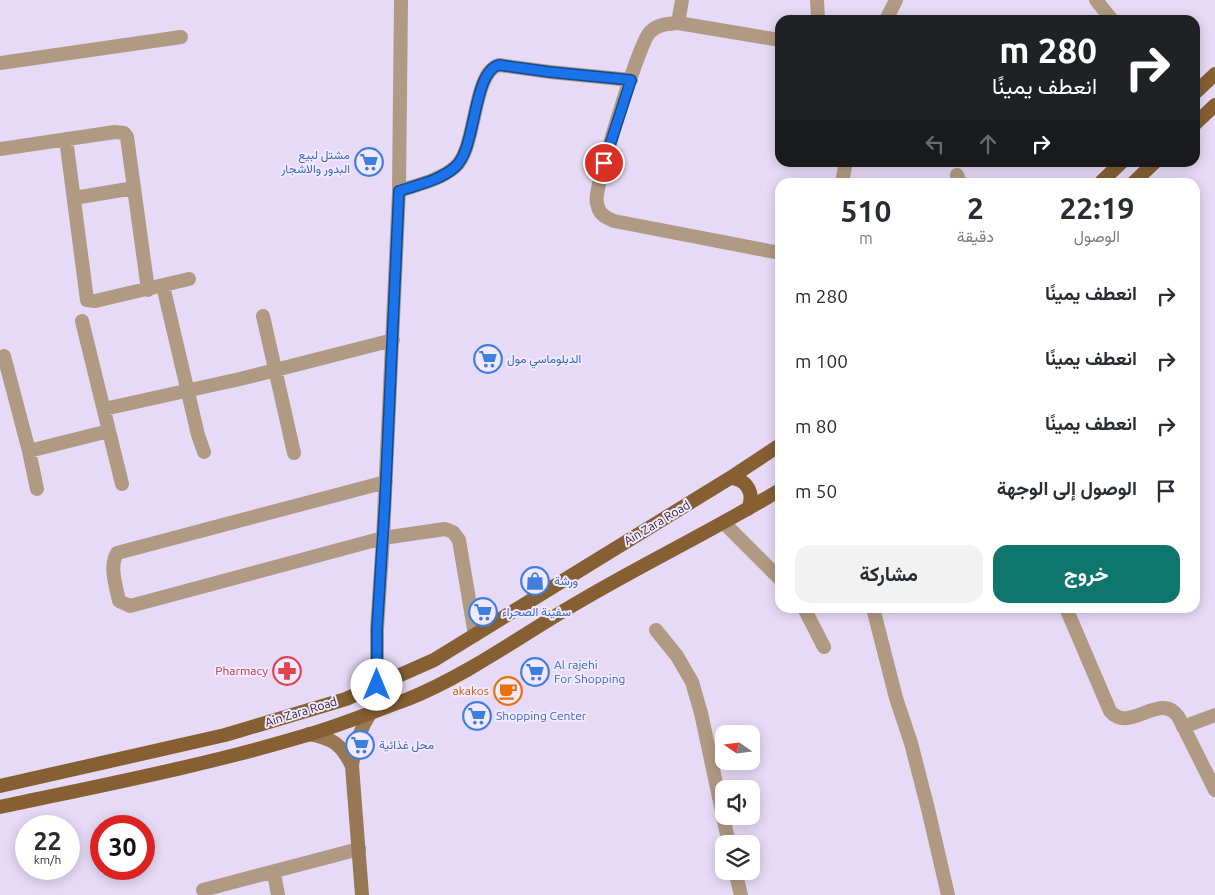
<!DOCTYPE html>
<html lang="ar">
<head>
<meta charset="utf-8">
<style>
  :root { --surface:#fff; --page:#f2f2f3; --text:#2b2b33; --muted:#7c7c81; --accent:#0f766e }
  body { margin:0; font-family:Ubuntu,Vazirmatn,sans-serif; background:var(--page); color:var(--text); direction:rtl; height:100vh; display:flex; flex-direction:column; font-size:19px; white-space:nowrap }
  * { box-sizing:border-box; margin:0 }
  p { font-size:16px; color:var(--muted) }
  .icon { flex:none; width:28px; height:28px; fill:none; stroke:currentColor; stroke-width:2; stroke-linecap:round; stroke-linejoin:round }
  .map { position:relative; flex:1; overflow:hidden; direction:ltr }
  .side { position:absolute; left:775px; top:178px; width:425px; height:435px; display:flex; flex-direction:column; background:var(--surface); border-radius:15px; box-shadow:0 2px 12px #0003; direction:rtl }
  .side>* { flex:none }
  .banner { position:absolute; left:775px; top:15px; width:425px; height:152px; border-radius:15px; box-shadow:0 2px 12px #0003; direction:rtl; background:#202124; color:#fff; overflow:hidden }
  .needle { width:32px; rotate:284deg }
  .buttons { position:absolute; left:715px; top:725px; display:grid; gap:10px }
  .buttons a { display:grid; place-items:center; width:45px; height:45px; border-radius:10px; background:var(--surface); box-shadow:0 2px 12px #0003; font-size:25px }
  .speed { position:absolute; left:15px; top:815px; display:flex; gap:10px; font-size:25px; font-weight:700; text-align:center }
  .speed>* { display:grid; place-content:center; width:65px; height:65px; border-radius:50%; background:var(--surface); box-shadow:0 2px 12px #0003; line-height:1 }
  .speed small { font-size:12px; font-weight:400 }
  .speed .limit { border:8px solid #d22; background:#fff; color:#111 }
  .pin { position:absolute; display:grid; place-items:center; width:42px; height:42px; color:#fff; margin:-21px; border:2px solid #fff; border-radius:50%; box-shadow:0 1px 5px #0007 }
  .me { position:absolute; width:55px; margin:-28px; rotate:0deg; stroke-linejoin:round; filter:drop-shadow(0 0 4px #0008) }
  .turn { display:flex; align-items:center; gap:18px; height:105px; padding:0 20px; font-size:22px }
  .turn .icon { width:65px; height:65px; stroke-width:2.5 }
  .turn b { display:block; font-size:35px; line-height:42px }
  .lanes { display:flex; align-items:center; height:48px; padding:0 20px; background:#0003; justify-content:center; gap:25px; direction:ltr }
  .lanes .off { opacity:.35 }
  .eta { display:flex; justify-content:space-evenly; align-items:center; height:85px; text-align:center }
  .eta b { font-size:30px; font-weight:700; line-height:35px }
  .action { display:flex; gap:10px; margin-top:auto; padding:10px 20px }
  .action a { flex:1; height:58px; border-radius:15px; background:var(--accent); color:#fff; font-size:20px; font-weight:700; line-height:58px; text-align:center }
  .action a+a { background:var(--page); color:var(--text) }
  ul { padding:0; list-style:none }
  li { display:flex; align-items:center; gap:15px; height:65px; padding:0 20px }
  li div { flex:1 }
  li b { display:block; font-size:19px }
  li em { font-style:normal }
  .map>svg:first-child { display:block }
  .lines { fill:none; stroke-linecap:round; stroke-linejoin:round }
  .minor { stroke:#b09a83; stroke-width:14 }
  .secondary { stroke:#987755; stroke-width:14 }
  .primary { stroke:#865f33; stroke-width:14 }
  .route-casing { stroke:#114b97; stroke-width:12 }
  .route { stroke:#1a73e8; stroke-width:9 }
  .labels { text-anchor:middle; stroke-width:4; stroke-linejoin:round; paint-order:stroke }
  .shop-label { font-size:12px; fill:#366cbe; stroke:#f2e8ff; text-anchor:start }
  .street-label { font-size:12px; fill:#241f29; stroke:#f2e8ff }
  .health-label { font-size:12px; fill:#be3a42; stroke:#f2e8ff; text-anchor:end }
  .food-label { font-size:12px; fill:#c56008; stroke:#f2e8ff; text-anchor:end }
</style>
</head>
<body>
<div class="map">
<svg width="1215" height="895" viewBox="0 0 1215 895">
  <rect width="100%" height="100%" fill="#e6daf6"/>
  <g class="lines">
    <!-- minor -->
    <path class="minor" d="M817,0l1,20
      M1096,0l16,20
      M886,20l10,-20
      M678,23l4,-23
      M780,40l-102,-17c-10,1 -20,1 -28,9 -11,10 -51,144 -53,163 -1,4 0,9 1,12 2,8 9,11 16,14l166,32
      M0,63l181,-26
      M66,139l21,161 8,1 94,-22
      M0,149l115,-17 9,1 3,4 21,153
      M957,175l3,7
      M842,182l4,-20
      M399,191c18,-6 41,-11 56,-24 22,-18 17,-95 44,-102l51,7 81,8
      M74,198l60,-10
      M163,286l35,149 6,17
      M263,316l31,137
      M82,321l40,163
      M4,356l25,95 8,38
      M104,409l136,-30 153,-39
      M29,451l80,-20
      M386,482l-269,71c-8,14 -1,32 2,48l11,5 253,-68 62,-9 8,3 6,8 16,95
      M724,523l56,56
      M804,608l20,39
      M873,608l23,90 15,45 17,66 20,86
      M1066,608l44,103c20,24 51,-22 69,7l36,72
      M656,630l21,26 15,26 9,31 28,131
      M377,685v-56l6,-91 16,-347 2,-191
      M1183,727l32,-12
      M735,871l6,24
      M274,873l4,22
      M203,890l156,-41"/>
    <!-- secondary -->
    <path class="secondary" d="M309,734c24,4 33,11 43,32
      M362,895l-10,-129c2,-21 8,-37 19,-54"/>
    <!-- primary -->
    <path class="primary" d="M1195,93l20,-19
      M1195,124l20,-19
      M1101,182l21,-20
      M1134,182l21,-20
      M730,478c17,1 25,15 18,31
      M0,786l225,-51 121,-36 88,-39 296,-182 50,-33
      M0,807c103,-22 207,-42 307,-72 34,-10 68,-24 101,-36 60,-24 118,-67 174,-99 65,-38 133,-71 198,-110"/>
  </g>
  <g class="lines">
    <defs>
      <path id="route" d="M377,685v-56l8,-128 14,-310c18,-6 42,-11 56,-24 22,-18 17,-95 44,-102l51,7 81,8 -27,83"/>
    </defs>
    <!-- route casing -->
    <use href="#route" class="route-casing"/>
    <!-- route -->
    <use href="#route" class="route"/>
  </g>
  <!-- icons -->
  <defs>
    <symbol id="supermarket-ring" viewBox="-11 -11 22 22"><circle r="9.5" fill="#f2e8ff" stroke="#3f7fe0" stroke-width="1.5"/><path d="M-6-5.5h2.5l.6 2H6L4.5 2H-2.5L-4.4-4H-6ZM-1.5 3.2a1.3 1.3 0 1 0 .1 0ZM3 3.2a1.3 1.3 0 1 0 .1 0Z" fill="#3f7fe0"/></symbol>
    <symbol id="shop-ring" viewBox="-11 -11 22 22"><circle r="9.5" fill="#f2e8ff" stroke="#3f7fe0" stroke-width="1.5"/><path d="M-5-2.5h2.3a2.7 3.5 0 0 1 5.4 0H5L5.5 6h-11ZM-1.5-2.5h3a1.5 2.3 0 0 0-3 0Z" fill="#3f7fe0"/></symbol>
    <symbol id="pharmacy-ring" viewBox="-11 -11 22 22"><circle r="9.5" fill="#f2e8ff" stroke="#e0444e" stroke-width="1.5"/><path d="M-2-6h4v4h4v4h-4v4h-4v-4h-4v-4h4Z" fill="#e0444e"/></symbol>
    <symbol id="cafe-ring" viewBox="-11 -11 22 22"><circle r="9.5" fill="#f2e8ff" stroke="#e8710a" stroke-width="1.5"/><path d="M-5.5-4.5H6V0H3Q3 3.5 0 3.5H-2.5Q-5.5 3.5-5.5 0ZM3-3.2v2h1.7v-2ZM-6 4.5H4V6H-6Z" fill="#e8710a"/></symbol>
  </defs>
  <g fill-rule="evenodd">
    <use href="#supermarket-ring" x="353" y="146" width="32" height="32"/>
    <use href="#supermarket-ring" x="472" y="343" width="32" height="32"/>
    <use href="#shop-ring" x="519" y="565" width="32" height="32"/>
    <use href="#supermarket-ring" x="467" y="596" width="32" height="32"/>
    <use href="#pharmacy-ring" x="271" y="655" width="32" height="32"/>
    <use href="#supermarket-ring" x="519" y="656" width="32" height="32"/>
    <use href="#cafe-ring" x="492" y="675" width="32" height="32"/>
    <use href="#supermarket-ring" x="461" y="700" width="32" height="32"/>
    <use href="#supermarket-ring" x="344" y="729" width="32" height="32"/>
  </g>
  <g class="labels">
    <!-- shop labels -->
    <g class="shop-label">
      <text x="350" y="159" text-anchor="end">مشتل لبيع<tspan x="350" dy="14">البدور والاشجار</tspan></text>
      <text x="507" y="363">الدبلوماسي مول</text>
      <text x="554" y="585">ورشة</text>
      <text x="502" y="616">سفينة الصحراء</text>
      <text x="554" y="669">Al rajehi<tspan x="554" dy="14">For Shopping</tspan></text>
      <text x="496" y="720">Shopping Center</text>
      <text x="379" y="749">محل غذائية</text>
    </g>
    <!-- street labels -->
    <g class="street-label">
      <text transform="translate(657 523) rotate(-31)" y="4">Ain Zara Road</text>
      <text transform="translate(301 712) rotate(-17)" y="4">Ain Zara Road</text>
    </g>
    <!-- health labels -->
    <g class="health-label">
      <text x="268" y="675">Pharmacy</text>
    </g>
    <!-- food labels -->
    <g class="food-label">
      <text x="489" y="695">akakos</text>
    </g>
  </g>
</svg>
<div class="buttons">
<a><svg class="needle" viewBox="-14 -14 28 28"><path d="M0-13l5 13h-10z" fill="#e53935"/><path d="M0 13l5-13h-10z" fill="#7c7c81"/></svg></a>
<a><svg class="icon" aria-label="sound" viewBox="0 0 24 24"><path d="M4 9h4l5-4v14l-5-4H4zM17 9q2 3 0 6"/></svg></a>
<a><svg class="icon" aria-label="layers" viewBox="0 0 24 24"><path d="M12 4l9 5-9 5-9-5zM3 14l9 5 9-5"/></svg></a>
</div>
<div class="speed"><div>22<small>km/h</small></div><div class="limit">30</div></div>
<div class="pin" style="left:604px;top:163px;background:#d93025"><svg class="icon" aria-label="arrive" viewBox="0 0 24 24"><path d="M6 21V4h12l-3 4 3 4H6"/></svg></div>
<svg class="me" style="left:377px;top:685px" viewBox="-20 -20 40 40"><circle r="19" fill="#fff"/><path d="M0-13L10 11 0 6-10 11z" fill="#1a73e8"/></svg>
<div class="banner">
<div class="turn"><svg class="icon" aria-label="right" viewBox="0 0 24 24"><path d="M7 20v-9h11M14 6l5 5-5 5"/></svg><div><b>280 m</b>انعطف يمينًا</div></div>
<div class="lanes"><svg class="icon off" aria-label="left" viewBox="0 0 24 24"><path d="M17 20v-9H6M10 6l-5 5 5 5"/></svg><svg class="icon off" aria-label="ahead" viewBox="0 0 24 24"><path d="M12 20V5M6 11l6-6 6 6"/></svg><svg class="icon" aria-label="right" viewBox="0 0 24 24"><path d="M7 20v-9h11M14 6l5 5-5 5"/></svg></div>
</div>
<section class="side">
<div class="eta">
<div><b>22:19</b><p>الوصول</p></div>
<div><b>2</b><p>دقيقة</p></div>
<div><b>510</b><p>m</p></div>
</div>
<ul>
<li><svg class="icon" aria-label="right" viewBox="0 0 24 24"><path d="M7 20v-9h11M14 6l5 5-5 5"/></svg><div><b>انعطف يمينًا</b></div><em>280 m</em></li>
<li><svg class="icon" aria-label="right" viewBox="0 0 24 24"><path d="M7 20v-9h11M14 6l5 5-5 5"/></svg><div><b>انعطف يمينًا</b></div><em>100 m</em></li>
<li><svg class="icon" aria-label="right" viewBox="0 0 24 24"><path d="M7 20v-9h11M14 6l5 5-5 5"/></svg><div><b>انعطف يمينًا</b></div><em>80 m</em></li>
<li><svg class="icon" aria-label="arrive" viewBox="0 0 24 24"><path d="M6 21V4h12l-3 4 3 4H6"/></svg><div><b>الوصول إلى الوجهة</b></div><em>50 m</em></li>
</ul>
<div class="action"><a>خروج</a><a>مشاركة</a></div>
</section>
</div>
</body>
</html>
